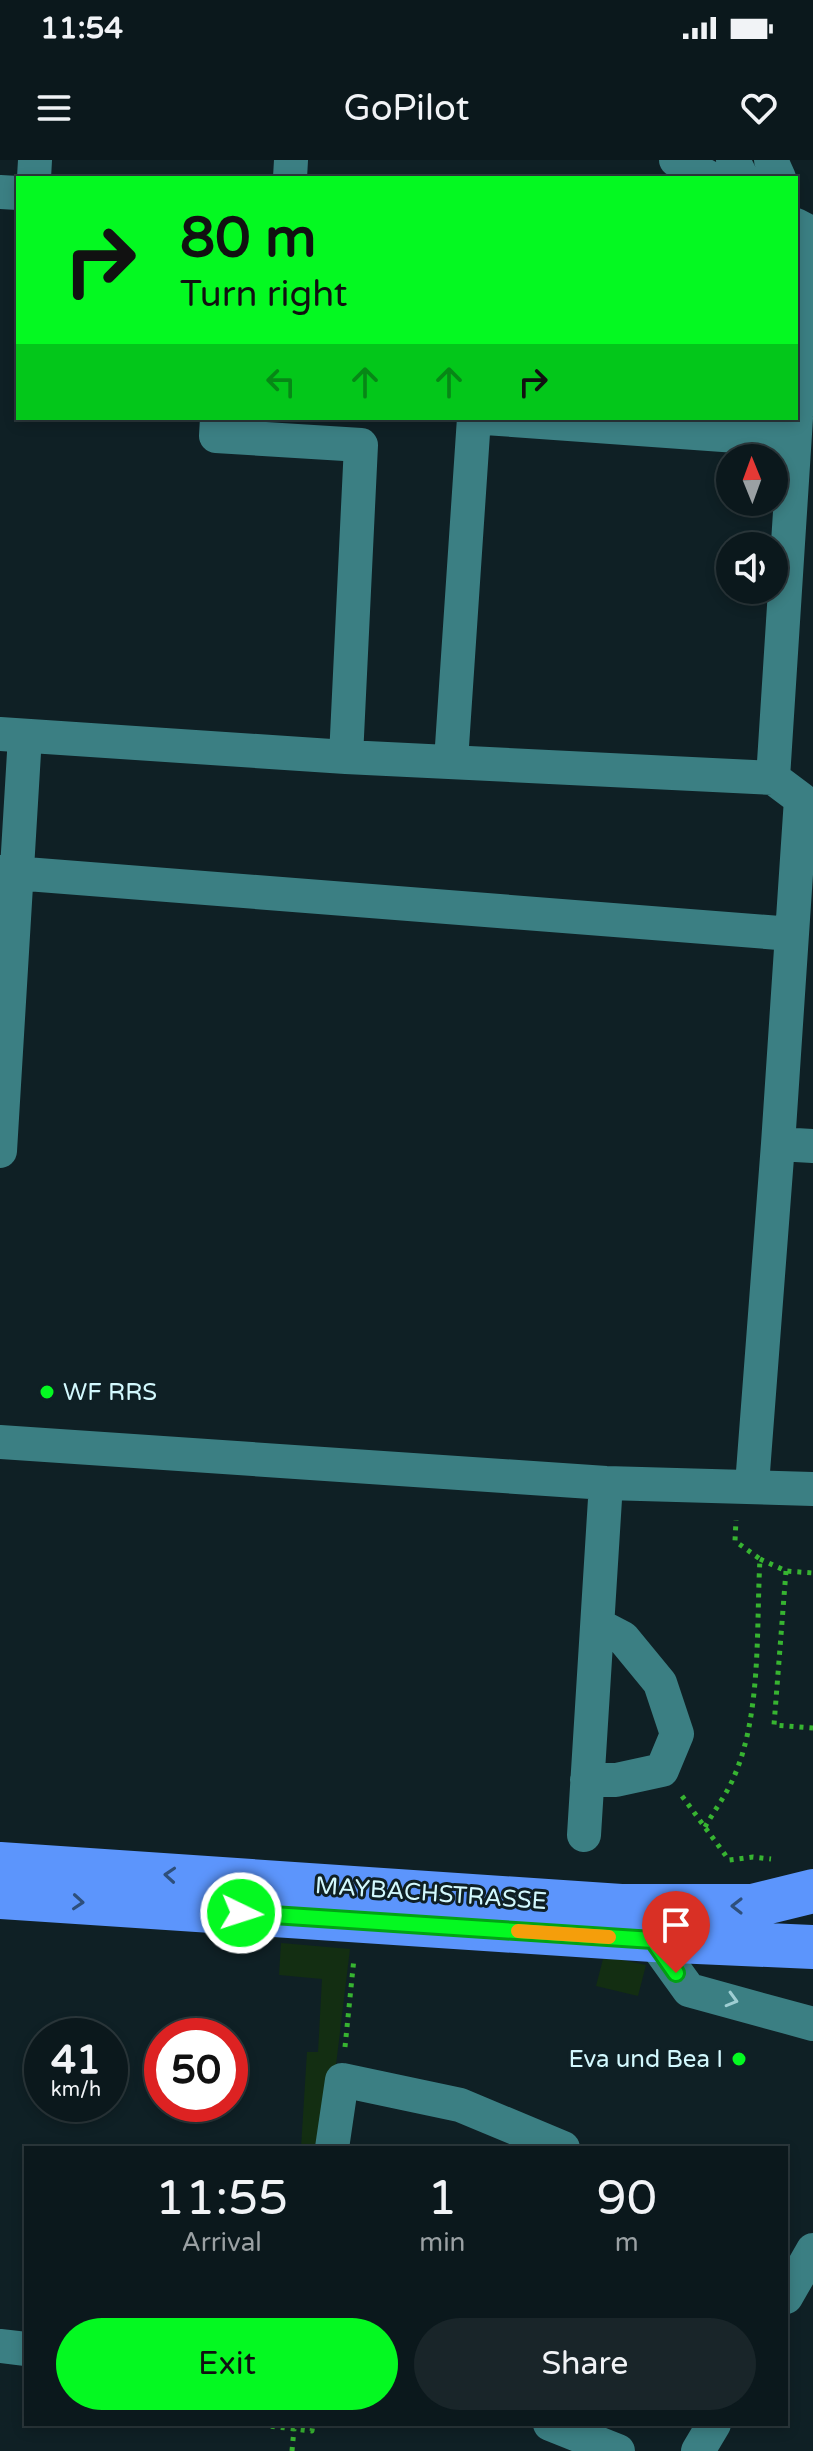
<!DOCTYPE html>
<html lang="en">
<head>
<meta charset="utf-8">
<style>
  :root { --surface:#0b181c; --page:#192529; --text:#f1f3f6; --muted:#9aa0a3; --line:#2b373b; --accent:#04f921 }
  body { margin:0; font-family:"Varela Round",sans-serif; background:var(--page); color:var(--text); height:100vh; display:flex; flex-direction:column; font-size:30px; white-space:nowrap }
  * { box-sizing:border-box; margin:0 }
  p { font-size:26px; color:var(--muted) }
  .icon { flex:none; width:44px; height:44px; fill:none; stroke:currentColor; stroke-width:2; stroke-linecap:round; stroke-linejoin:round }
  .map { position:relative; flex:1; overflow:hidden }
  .drawer { position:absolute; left:24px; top:1986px; width:764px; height:280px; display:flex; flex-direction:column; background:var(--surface); border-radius:0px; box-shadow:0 4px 12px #0003,0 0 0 2px var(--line) }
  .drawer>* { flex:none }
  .hud { position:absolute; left:16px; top:16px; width:782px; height:244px; border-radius:0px; box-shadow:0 4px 12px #0003,0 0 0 2px var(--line); background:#04f921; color:#111; overflow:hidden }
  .needle { width:52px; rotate:359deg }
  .tools { position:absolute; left:716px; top:284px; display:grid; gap:16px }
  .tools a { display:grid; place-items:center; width:72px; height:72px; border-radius:50%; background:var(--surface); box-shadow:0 4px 12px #0003,0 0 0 2px var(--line); font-size:40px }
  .speed { position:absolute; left:24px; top:1858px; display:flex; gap:16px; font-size:40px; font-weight:700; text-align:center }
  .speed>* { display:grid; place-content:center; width:104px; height:104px; border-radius:50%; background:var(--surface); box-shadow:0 4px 12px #0003,0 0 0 2px var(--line); line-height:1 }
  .speed small { font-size:20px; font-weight:400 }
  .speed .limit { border:12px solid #d22; background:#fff; color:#111 }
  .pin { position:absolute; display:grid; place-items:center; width:68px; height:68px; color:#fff; margin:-82px -34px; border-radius:50% 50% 50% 0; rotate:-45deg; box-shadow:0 0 8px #0007 }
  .pin .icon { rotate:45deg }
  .me { position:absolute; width:88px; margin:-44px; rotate:94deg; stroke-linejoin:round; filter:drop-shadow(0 0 6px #0008) }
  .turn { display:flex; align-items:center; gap:28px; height:168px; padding:0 32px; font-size:36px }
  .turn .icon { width:104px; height:104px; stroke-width:2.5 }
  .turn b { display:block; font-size:56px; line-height:68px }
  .lanes { display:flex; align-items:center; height:76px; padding:0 32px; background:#0003; justify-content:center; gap:40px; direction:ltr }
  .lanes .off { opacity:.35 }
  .eta { display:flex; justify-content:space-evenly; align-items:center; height:136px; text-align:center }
  .eta b { font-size:48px; font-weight:600; line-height:56px }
  .action { display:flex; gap:16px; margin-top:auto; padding:16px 32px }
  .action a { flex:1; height:92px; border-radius:48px; background:var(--accent); color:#111; font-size:32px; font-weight:600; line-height:92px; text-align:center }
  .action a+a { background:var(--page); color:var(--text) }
  .status { display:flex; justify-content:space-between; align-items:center; height:56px; padding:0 40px; background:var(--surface); direction:ltr }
  .status svg { height:22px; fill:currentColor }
  header { display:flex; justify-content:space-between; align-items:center; height:104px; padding:0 32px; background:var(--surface); font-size:36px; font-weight:600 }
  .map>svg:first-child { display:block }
  .green { fill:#132e12 }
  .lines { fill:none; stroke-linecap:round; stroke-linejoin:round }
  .path { stroke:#37b431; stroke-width:5; stroke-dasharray:4 6; stroke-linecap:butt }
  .minor { stroke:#3b7f83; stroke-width:34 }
  .major { stroke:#5c95fc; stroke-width:44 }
  .oneway { stroke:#2e4f7b }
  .oneway2 { stroke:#9eced3 }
  .route-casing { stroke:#03a215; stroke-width:20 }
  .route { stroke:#04f921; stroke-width:14 }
  .slow { stroke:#f59e0b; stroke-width:14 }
  .poi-dot { fill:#04f921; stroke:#0f2025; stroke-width:3 }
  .labels { text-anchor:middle; stroke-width:6; stroke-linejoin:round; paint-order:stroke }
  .poi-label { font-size:24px; fill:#d3f9fe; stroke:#0f2025; text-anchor:start }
  .street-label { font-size:24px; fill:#d3f9fe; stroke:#0f2025 }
</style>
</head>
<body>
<div class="status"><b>11:54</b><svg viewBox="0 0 49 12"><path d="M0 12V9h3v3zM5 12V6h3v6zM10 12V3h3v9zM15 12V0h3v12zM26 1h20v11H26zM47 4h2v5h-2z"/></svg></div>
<header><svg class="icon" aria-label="menu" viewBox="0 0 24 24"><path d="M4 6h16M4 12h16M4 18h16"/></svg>GoPilot<svg class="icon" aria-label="heart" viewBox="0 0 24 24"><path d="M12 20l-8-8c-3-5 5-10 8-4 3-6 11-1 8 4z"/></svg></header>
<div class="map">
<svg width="813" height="2291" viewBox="0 0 813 2291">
  <rect width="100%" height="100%" fill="#0f2025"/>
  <!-- green -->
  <path class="green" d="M281,1783l69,6 -24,199h-25l6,-96h11l4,-73 -43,-4z
    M603,1799h16l27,6 -8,31 -42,-10z"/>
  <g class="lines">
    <!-- path -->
    <path class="path" d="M760,1399l26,12 27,2
      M786,1411l-12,154 39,3
      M682,1636l47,64 24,-3 18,2
      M705,1667c9,-16 21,-32 28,-48 29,-64 23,-151 27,-220l-25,-18 1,-21
      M345,1887l9,-89
      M251,2264l61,7 1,-7
      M292,2291l2,-22"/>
    <!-- minor -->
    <path class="minor" d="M676,0l34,18
      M733,0l9,18
      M771,0l8,18
      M34,18l1,-18
      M290,18l1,-18
      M0,32l18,1
      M796,65l17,9
      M796,255l4,-53 -1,-102
      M217,258l-1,18 145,9 -15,312
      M485,258l309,22
      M0,574l346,23 427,21 28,21 -23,345 -26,341
      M451,601l23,-343
      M773,618l23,-360
      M0,712l792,62
      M778,984l35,2
      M0,991l25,-415
      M0,1282l606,41 207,6
      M587,1620h29l46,-10 15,-36 -17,-51 -37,-45 -25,-13
      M584,1675l22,-352
      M653,1780l36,50 124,34
      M332,1988l10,-68 118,25 103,43
      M786,2137l27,-47
      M0,2186l26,3
      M550,2264l68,27
      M698,2291l16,-27"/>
    <!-- major -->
    <path class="major" d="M0,1704l621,42h131l61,-15
      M0,1737l653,43 160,7"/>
  </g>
  <!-- one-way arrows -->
  <defs><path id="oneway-chevron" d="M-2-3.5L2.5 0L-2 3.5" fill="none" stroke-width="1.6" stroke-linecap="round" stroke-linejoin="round" transform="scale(2)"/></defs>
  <g class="oneway">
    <use href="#oneway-chevron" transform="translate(170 1715) rotate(-176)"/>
    <use href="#oneway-chevron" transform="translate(78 1742) rotate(4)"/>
    <use href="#oneway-chevron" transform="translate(737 1746) rotate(-180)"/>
  </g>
  <use class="oneway2" href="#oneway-chevron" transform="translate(732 1840) rotate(16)"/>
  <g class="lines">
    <defs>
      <path id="route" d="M241,1753l412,27 23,33"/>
    </defs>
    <!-- route casing -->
    <use href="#route" class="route-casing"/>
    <!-- route -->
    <use href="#route" class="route"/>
    <!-- slow -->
    <path class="slow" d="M518,1771l91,6"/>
  </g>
  <!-- markers -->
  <g class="poi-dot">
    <circle cx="47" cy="1232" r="8"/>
    <circle cx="739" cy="1899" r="8"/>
  </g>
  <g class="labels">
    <!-- poi labels -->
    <g class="poi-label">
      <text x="63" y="1240">WF RRS</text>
      <text x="723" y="1907" text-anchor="end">Eva und Bea I</text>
    </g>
    <!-- street labels -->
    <g class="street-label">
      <text transform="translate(431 1733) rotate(4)" y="8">MAYBACHSTRASSE</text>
    </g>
  </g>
</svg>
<div class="tools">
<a><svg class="needle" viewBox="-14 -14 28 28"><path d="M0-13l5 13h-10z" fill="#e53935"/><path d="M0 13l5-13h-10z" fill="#9aa0a3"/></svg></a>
<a><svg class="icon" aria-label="sound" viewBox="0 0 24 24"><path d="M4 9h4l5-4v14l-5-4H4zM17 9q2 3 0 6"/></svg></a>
</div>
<div class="speed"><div>41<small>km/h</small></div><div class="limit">50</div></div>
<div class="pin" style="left:676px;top:1813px;background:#d93025"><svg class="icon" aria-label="arrive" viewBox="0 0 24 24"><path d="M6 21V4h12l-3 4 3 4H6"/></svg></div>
<svg class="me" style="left:241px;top:1753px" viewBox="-20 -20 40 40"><circle r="17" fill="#04f921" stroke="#fff" stroke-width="3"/><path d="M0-11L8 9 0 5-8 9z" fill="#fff"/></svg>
<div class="hud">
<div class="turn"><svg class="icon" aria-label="right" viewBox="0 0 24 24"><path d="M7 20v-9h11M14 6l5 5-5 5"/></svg><div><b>80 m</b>Turn right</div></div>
<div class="lanes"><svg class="icon off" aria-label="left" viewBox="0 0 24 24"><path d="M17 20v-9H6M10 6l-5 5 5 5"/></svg><svg class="icon off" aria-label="ahead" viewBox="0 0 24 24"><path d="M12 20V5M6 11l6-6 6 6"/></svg><svg class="icon off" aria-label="ahead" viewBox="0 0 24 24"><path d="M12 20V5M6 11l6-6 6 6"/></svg><svg class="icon" aria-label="right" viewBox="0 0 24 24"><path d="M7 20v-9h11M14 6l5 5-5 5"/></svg></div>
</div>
<section class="drawer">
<div class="eta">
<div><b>11:55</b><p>Arrival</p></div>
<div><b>1</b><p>min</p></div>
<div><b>90</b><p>m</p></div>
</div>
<div class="action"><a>Exit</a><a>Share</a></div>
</section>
</div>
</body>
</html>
